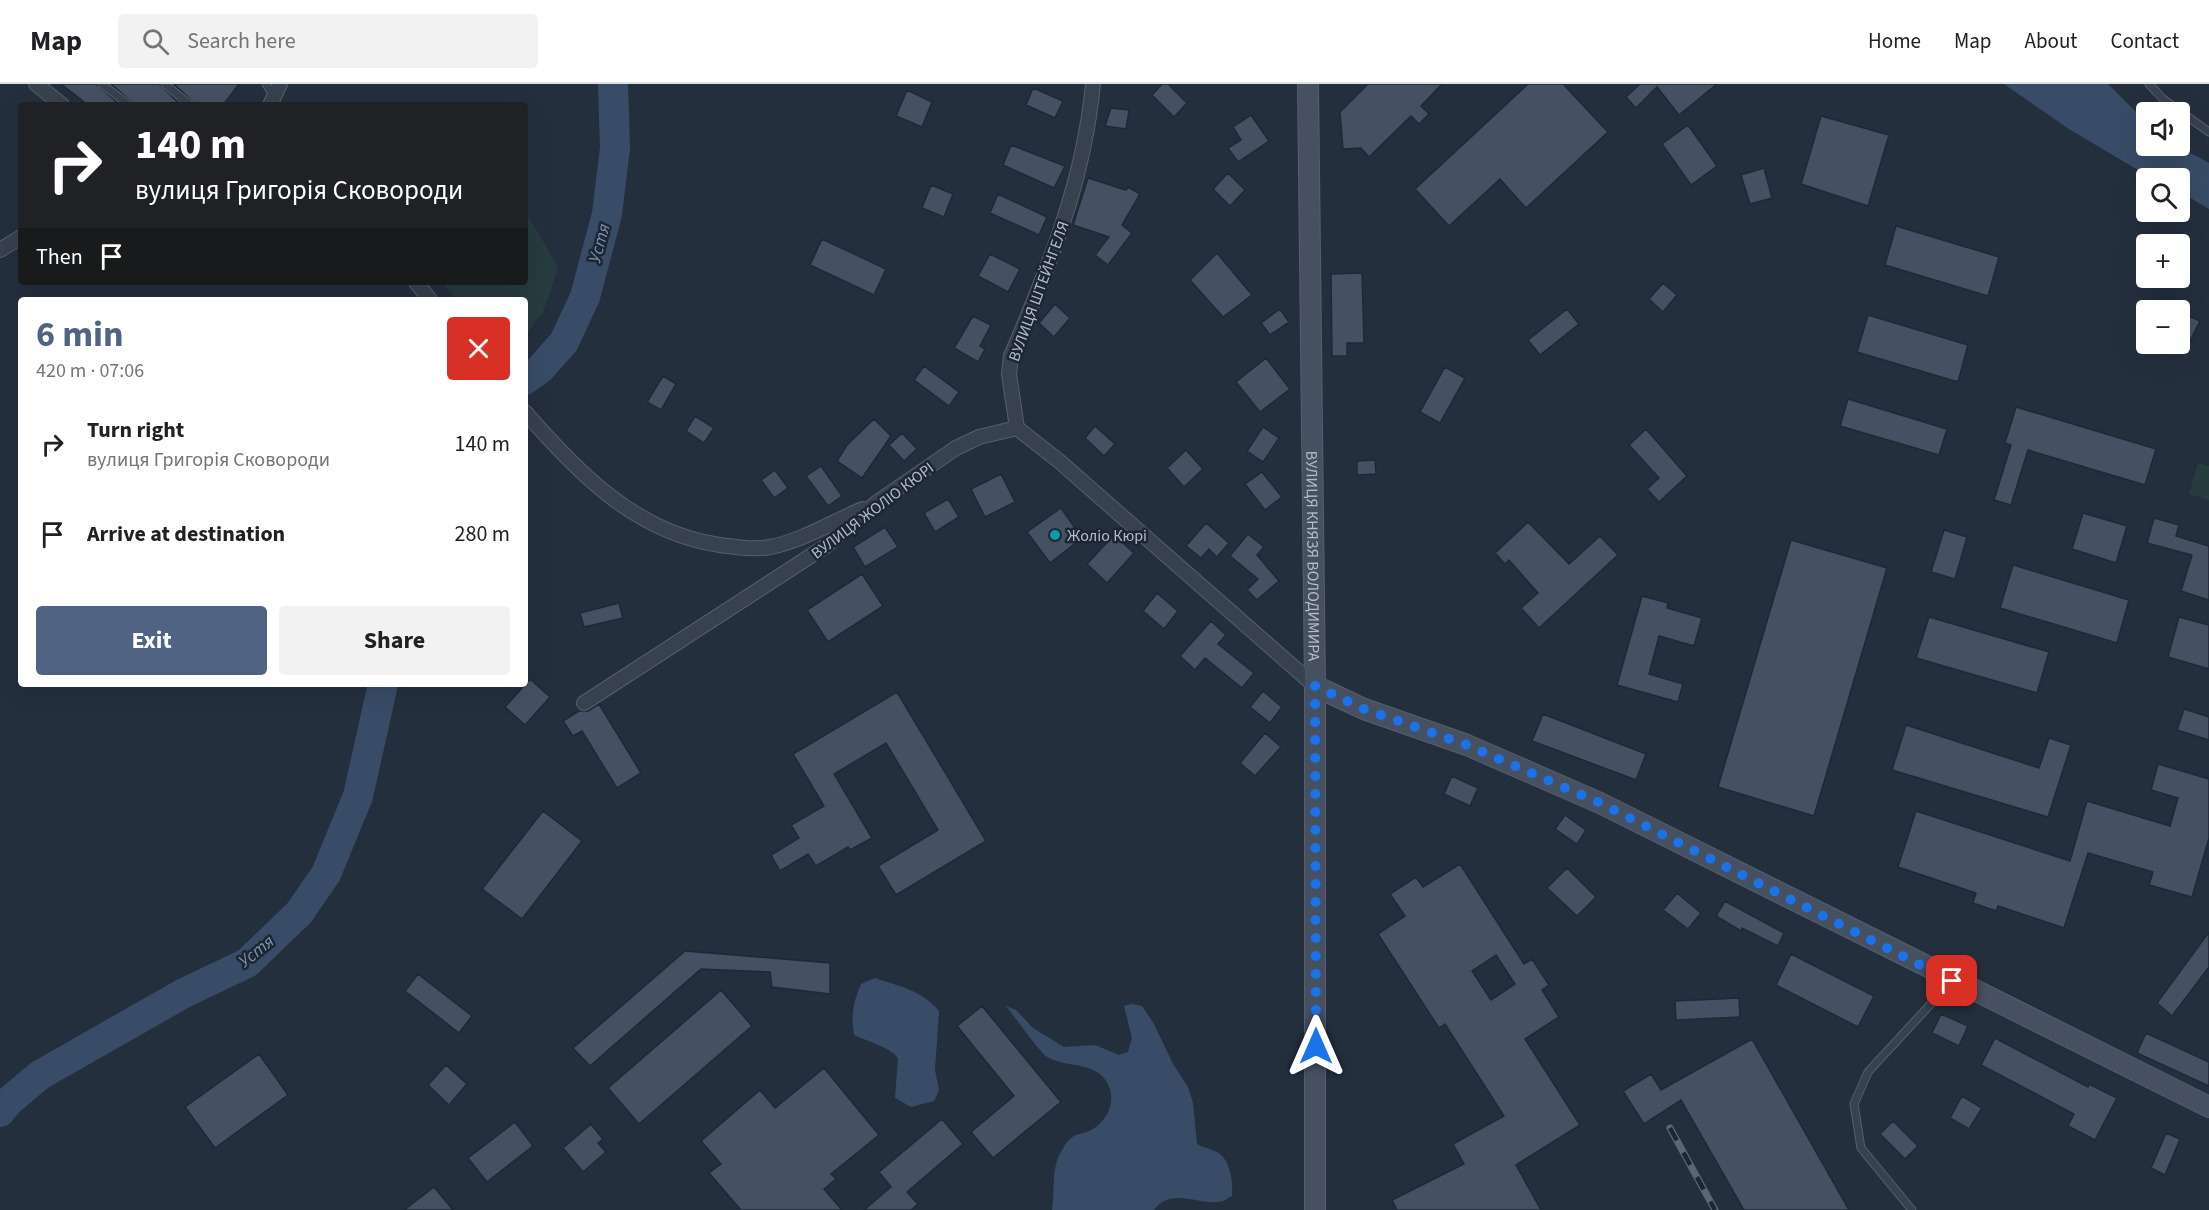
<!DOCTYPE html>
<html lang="en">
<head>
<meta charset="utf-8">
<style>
  :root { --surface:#fff; --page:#f2f2f2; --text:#202124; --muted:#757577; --line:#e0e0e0; --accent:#506383 }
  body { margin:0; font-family:"Source Sans 3",sans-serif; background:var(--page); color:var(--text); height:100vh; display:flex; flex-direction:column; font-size:22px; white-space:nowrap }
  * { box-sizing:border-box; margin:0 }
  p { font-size:20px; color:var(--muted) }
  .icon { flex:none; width:33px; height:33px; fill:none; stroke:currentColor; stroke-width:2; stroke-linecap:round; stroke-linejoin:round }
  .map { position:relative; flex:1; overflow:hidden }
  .panel { position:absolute; left:18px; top:213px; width:510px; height:390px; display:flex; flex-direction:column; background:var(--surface); border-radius:6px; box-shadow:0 6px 24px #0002 }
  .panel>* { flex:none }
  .hud { position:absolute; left:18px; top:18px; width:510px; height:183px; border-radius:6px; box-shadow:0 6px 24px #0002; background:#202124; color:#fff; overflow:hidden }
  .buttons { position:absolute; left:2136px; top:18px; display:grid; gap:12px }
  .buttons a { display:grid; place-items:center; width:54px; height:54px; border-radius:6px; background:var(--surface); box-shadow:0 6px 24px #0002; font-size:30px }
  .pin { position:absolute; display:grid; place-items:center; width:51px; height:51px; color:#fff; margin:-26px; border-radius:12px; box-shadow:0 3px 9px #0006 }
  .me { position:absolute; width:66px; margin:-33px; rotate:0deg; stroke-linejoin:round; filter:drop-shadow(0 0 4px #0008) }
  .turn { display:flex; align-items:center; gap:21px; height:126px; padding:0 18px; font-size:27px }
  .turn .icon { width:78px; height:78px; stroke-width:2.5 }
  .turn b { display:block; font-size:42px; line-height:51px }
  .then { display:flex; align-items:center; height:57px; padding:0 18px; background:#0003; gap:12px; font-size:22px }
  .round { display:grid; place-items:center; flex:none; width:63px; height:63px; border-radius:6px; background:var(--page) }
  .headline { display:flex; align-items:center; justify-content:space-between; height:102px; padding:0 18px }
  h1 { font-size:36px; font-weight:700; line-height:45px; color:var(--accent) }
  .primary-button { display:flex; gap:12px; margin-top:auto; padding:12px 18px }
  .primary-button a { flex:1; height:69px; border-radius:6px; background:var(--accent); color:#fff; font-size:24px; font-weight:700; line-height:69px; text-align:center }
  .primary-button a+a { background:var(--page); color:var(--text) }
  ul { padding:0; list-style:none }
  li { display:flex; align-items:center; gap:18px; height:90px; padding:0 18px }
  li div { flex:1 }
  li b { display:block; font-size:22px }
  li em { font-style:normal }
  header { display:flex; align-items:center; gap:36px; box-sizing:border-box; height:84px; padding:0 30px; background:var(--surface); border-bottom:2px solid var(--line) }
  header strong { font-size:28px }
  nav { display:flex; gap:33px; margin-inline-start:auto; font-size:21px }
  .search { width:420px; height:54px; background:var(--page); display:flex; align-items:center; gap:15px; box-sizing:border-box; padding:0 21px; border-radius:6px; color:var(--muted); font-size:22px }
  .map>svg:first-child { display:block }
  .green { fill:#263c3f }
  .water { fill:#394c67 }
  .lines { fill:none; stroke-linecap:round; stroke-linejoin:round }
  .river { stroke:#394c67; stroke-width:30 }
  .building { fill:#455162; stroke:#1f2835; stroke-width:1.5; fill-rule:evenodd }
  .lane-casing { stroke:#565f6c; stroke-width:9 }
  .street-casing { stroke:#565f6c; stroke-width:16 }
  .secondary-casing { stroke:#565f6c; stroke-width:22 }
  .lane { stroke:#38414e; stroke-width:7 }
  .street { stroke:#38414e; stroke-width:14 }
  .secondary { stroke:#465061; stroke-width:20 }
  .rail-casing { stroke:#5a6575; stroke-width:7 }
  .rail { stroke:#1d2633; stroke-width:4.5; stroke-dasharray:14; stroke-linecap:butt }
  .route { stroke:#1a73e8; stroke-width:10; stroke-dasharray:0 18 }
  .culture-dot { fill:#0f9aa8; stroke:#1d2633; stroke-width:2 }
  .labels { text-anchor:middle; stroke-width:5; stroke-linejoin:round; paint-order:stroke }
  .street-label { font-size:16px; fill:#b4bcc9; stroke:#1d2633 }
  .poi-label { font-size:16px; fill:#b4bcc9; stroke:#1d2633; text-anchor:start }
  .water-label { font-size:18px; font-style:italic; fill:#7c92b1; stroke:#1d2633 }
</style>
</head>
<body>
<header>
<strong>Map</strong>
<div class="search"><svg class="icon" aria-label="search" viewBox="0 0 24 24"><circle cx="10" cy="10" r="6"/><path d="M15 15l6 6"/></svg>Search here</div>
<nav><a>Home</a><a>Map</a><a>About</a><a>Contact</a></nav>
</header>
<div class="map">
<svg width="2209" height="1126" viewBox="0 0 2209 1126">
  <rect width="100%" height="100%" fill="#242f3e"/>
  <!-- green -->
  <path class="green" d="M525,126l33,57 -15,45 -18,24v-36h-67l-17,-18h84z
    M2198,379l11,3v34l-20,-6z"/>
  <!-- water -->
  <path class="water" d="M2004,0h104l38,38v24h32l31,17v46l-29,-17v-14h-26l-11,-5 -74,-44z
    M875,894c24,8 48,13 64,33l-4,59 4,20 -5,11 -23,6 -16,-9 3,-40c-10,-12 -30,-16 -44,-23 -3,-20 -1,-32 7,-51z
    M1132,920l10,2 12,18 19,40 15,23 5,16 4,41c7,4 18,6 23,10 11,9 13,29 12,42 -4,2 -9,6 -13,6 -22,3 -48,-15 -65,8h-102c3,-18 -1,-42 9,-58 13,-25 21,-14 35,-25 17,-13 21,-36 6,-51 -14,-14 -40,-9 -56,-20 -8,-6 -31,-39 -40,-50l10,4 17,18 31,19 31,-2 24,10 9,-3 4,-14 -8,-32z"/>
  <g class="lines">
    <!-- river -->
    <path class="river" d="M525,296l15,-11 24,-27 21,-45 22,-83 8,-66 -2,-64
      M0,1028l9,-11 31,-26 144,-82 63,-30 52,-50 27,-39 32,-78 25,-112"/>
  </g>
  <!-- building -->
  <path class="building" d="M61,0h35l24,21h-32z
    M111,0h48l22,21h-46z
    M174,0h65l-16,21h-27z
    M1162,0h6l19,19 -13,14 -22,-22z
    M1368,0h74l-21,22 8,8 -10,10 -8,-8 -42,41 -8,-9 -18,1 -3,-37z
    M1528,0h35l45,48 -82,76 -26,-29 -51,47 -34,-37z
    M1640,0h77l-38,31 -22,-28 -21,21 -10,-11z
    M1033,4l30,13 -8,17 -29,-13z
    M907,6l25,12 -10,25 -26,-11z
    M1111,24l18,2 -3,19 -21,-3z
    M1251,31l18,26 -31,21 -10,-14 13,-8 -8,-13z
    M1821,32l68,19 -21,71 -67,-22z
    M1688,41l29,41 -26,19 -29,-41z
    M1011,61l54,21 -11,22 -51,-23z
    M1764,84l8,30 -22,6 -9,-29z
    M1228,89l17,17 -15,16 -17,-17z
    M1088,94l38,12 2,-3 12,7 -18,31 10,8 -24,32 -13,-10 14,-18 -36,-12z
    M931,101l22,9 -9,23 -22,-9z
    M998,110l49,23 -8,18 -49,-22z
    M1896,142l103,31 -11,39 -103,-31z
    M822,155l64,30 -12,26 -64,-30z
    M1217,169l35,42 -29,22 -33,-37z
    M990,170l30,15 -12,23 -30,-16z
    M1362,189l2,70h-17v13h-15l-1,-82z
    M1663,199l14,12 -14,17 -14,-13z
    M1055,220l15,14 -16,19 -15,-14z
    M1280,225l9,13 -19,13 -9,-12z
    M1567,225l12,15 -39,31 -12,-15z
    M2184,230l16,7 -11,22 -9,-5v-15z
    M1868,231l100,30 -10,37 -101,-30z
    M973,232l18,9 -11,21 5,3 -7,13 -24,-14z
    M1266,274l24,31 -30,23 -24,-30z
    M924,282l35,26 -10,14 -35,-26z
    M1445,283l20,11 -25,45 -20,-11z
    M663,292l13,8 -15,26 -14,-8z
    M1848,315l99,30 -8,26 -99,-29z
    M2016,323l140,42 -11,36 -117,-35 -17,55 -17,-5 17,-55 -6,-2z
    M695,332l19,12 -10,15 -18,-12z
    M874,335l17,17 -29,42 -25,-17 10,-16z
    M1095,342l20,18 -11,12 -19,-18z
    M1263,343l16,11 -16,24 -16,-11z
    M1646,345l41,47 -28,26 -12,-13 12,-11 -30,-33z
    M902,349l15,16 -13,12 -15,-16z
    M1186,366l17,19 -19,18 -17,-19z
    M1375,376l1,14 -19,1v-14z
    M821,382l21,30 -14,10 -22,-30z
    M775,386l13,18 -14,10 -13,-18z
    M1262,388l20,25 -17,13 -20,-26z
    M1001,390l14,28 -30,15 -14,-28z
    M948,415l11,18 -24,15 -11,-19z
    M1061,424l21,30 -32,25 -23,-31z
    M2083,429l44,13 -11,37 -44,-14z
    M2154,434l25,7 -3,11 33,10v54l-28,-9 11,-36 -45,-12z
    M1528,438l41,42 31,-28 18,19 -79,73 -18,-20 17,-15 -29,-33 -4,4 -10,-11z
    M1206,439l23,20 -12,14 -8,-8 -8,9 -15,-12z
    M885,443l13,20 -33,20 -12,-20z
    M1944,446l23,7 -12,42 -24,-7z
    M1248,450l16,13 -7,8 22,26 -22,19 -10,-10 11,-11 -28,-23z
    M1114,451l20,18 -27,30 -20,-19z
    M1791,456l96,28 -73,248 -96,-29z
    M2013,481l116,35 -12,43 -117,-35z
    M862,490l21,32 -55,36 -21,-32z
    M1157,509l21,18 -14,18 -21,-18z
    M1642,512l26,7 -1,5 35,10 -8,28 -35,-10 -10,38 34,10 -5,18 -61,-17z
    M619,519l4,15 -39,9 -4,-14z
    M1929,533l120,35 -12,41 -121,-35z
    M2179,533l30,8v44l-41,-12z
    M1211,537l15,14 -8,9 36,29 -12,15 -37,-30 -10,12 -15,-14z
    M530,595l20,18 -25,28 -20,-18z
    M1263,607l19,16 -12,16 -20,-16z
    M897,608l89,149 -90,54 -18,-29 60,-36 -52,-87 -52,31 38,64 -22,12 -2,-3 -32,19 -8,-12 -28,17 -9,-16 28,-17 -8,-13 33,-19 -31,-52z
    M599,620l42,69 -24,15 -35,-57 -9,5 -10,-15 16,-10h9z
    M2184,625l25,8v23l-32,-10z
    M1543,630l103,40 -10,26 -104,-39z
    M1906,641l133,43 10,-30 22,7 -23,72 -156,-47z
    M1265,649l16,14 -26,29 -15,-13z
    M2158,680l51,15v59l-17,59 -43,-12 4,-13 -65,-19 -24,75 -66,-22 -2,5 -23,-8 3,-10 -78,-26 18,-56 154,50 17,-60 83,25 8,-28 -27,-8z
    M1452,692l26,12 -8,18 -26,-12z
    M543,727l39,30 -60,78 -40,-30z
    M1565,731l21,15 -9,14 -22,-15z
    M1460,780l64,100 8,-5 17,26 -7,5 17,27 -34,22 55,86 -64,40 25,45h-144l-5,-10 72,-36 -11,-20 51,-28 -59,-92 -6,4 -61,-94 27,-18 -15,-22 26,-17 7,10zM1496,871l19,29 -24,16 -19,-29z
    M1567,784l29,29 -19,19 -30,-28z
    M1677,809l24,20 -13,16 -25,-19z
    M1725,817l59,32 -6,13 -36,-18 -1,3 -25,-15z
    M2209,848v35l-37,49 -15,-13z
    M685,867l145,12v31l-58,-7 -2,-15 -69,-3 -111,97 -17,-18z
    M1791,870l83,42 -16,31 -82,-42z
    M418,890l54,42 -13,17 -54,-42z
    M721,906l31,36 -113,98 -31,-36z
    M1739,914l1,19 -64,3 -1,-19z
    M982,922l79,96 -68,56 -22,-26 43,-36 -57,-70z
    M1941,930l27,12 -9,20 -27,-13z
    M2146,949l63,29v24l-72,-33z
    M1995,954l93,49 1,-3 28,14 -22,42 -27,-14 6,-12 -93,-49z
    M1752,955l97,171h-105l-63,-110 -37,24 -21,-33 28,-17 10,16z
    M259,970l29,41 -73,53 -30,-41z
    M446,981l21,19 -18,21 -21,-20z
    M824,984l55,67 -48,39 5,5 -12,10 18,21h-101l-32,-37 12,-9 -20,-23 59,-51 15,18z
    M1962,1012l20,12 -13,21 -19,-11z
    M942,1035l21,25 -56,48 11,12 -7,6h-47l27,-23 -12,-15z
    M1893,1037l25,25 -13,13 -25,-25z
    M515,1038l18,24 -46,36 -19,-24z
    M591,1040l12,15 -5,4 8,9 -23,20 -20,-24z
    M2166,1049l14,6 -15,36 -14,-7z
    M434,1103l19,23h-49z"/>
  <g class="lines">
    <defs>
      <path id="lane" d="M102,0l27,21
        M165,0l25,21
        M266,0l8,12
        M2149,0l14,15 46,33
        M1912,1126l-51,-62 -7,-44 14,-32 84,-91"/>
      <path id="street" d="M36,0l26,21
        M270,21l10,-21
        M0,166l21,-13
        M416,198l14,18
        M525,328c53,61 111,121 195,133 17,2 33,5 50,2 32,-6 62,-25 93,-38
        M1017,344l-8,-54 2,-18c38,-89 73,-175 82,-272
        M584,619l242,-157 50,-43 80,-55 23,-11 38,-9 42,33 256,225"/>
      <g id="secondary">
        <path id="s1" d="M1308,0l7,602v524"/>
        <path d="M1315,602l49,23 103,36 133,58 609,304"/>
      </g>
    </defs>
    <!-- lane casing -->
    <use href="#lane" class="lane-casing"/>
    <!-- street casing -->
    <use href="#street" class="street-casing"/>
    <!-- secondary casing -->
    <use href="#secondary" class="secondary-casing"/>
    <!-- lane -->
    <use href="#lane" class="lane"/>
    <!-- street -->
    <use href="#street" class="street"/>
    <!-- secondary -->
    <use href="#secondary" class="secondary"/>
    <defs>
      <path id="rail" d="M1670,1044l45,82"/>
    </defs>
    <!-- rail casing -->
    <use href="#rail" class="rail-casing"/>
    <!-- rail -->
    <use href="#rail" class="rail"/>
  </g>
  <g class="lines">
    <!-- route -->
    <path class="route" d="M1316,962l-1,-360 49,23 103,36 133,58 352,178"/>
  </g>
  <!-- markers -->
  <circle class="culture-dot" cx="1055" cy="451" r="6"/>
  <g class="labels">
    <!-- street labels -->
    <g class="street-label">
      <text transform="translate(1038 207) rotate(-70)" y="6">ВУЛИЦЯ ШТЕЙНГЕЛЯ</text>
      <text transform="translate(872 426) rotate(-37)" y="6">ВУЛИЦЯ ЖОЛІО КЮРІ</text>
      <text dy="6" stroke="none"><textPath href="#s1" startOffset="472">ВУЛИЦЯ КНЯЗЯ ВОЛОДИМИРА</textPath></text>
    </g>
    <!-- poi labels -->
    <g class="poi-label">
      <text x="1067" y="457">Жоліо Кюрі</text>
    </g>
    <!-- water labels -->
    <g class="water-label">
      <text transform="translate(599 159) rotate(-75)" y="6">Устя</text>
      <text transform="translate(256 867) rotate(-39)" y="6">Устя</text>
    </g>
  </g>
</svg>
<div class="buttons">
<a><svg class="icon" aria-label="sound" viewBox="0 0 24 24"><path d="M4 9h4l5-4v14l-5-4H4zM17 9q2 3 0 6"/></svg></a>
<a><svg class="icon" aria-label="search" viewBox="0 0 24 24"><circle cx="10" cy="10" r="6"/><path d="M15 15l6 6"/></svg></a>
<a>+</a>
<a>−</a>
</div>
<div class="pin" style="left:1952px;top:897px;background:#d93025"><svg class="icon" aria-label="arrive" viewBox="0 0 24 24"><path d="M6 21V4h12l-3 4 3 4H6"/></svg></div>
<svg class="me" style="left:1316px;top:962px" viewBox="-20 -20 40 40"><path d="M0-17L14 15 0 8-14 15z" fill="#1a73e8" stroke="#fff" stroke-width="4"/></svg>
<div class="hud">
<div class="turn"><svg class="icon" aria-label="right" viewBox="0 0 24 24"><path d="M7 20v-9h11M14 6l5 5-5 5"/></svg><div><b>140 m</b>вулиця Григорія Сковороди</div></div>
<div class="then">Then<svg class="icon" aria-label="arrive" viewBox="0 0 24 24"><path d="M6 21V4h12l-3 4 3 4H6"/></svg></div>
</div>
<section class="panel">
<div class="headline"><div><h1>6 min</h1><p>420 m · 07:06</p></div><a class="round" style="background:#d93025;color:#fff"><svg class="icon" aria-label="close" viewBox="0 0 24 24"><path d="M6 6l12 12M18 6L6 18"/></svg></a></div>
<ul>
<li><svg class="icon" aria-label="right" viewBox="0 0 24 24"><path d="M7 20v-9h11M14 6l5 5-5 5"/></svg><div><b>Turn right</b><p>вулиця Григорія Сковороди</p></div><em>140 m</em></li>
<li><svg class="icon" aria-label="arrive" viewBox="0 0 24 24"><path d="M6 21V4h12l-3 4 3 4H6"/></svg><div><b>Arrive at destination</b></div><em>280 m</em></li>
</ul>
<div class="primary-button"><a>Exit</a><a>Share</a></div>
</section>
</div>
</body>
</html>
